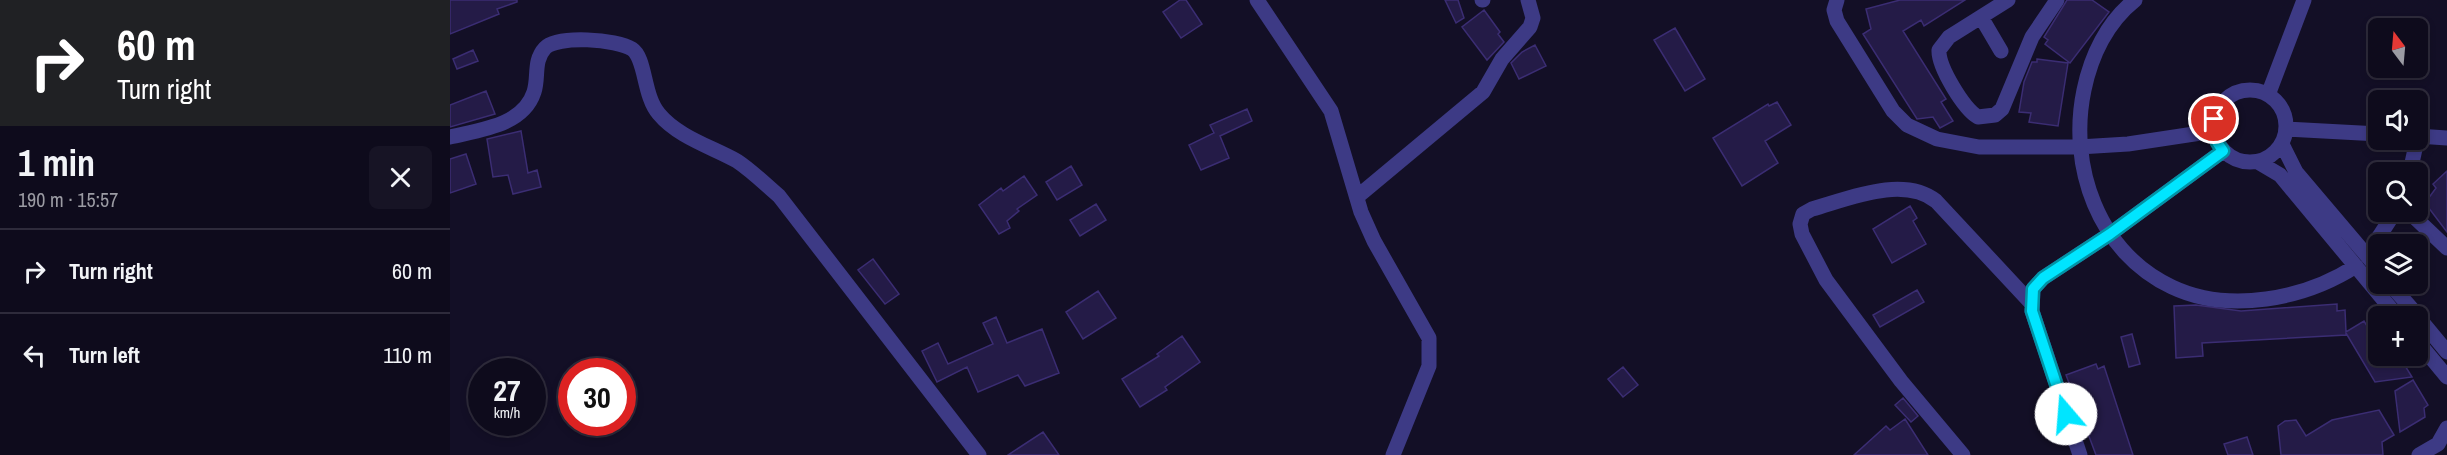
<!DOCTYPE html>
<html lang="en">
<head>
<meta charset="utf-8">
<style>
  :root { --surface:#0e0b1c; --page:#171425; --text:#f1f3f6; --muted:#9b9ba3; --line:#2e2b3b }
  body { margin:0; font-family:"Archivo Narrow",sans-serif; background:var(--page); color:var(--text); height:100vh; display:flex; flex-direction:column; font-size:22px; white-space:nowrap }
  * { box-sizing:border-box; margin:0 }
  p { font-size:20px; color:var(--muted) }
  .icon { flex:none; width:33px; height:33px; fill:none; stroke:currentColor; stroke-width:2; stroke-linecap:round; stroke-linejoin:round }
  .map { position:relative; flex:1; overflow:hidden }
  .details { display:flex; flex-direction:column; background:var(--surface); width:450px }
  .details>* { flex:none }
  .hud { background:#202124; color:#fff; overflow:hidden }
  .needle { width:39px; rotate:344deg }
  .tools { position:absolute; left:1918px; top:18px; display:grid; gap:12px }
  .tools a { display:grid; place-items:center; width:60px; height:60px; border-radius:9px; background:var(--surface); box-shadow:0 3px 9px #0003,0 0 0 2px var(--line); font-size:30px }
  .speed { position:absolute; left:18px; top:358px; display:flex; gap:12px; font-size:30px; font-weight:700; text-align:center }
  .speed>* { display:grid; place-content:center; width:78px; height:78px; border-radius:50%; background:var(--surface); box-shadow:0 3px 9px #0003,0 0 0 2px var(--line); line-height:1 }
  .speed small { font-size:15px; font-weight:400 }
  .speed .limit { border:9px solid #d22; background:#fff; color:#111 }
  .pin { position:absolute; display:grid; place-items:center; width:51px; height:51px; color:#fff; margin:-26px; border:3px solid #fff; border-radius:50%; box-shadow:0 2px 6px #0007 }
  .me { position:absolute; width:66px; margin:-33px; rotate:342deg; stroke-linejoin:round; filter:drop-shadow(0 0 4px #0008) }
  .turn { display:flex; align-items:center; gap:21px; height:126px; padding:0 18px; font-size:27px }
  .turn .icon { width:78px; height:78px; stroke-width:2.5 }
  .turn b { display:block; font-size:42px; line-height:51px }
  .round { display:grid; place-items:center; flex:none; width:63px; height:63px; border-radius:9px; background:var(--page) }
  .overview { display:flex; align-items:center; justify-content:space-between; height:102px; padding:0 18px }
  h1 { font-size:36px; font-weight:800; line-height:45px }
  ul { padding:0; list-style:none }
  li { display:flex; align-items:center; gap:18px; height:84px; padding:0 18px; border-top:2px solid var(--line) }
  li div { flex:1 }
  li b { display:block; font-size:22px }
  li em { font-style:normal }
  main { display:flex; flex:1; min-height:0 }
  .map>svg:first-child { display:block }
  .building { fill:#241b47; stroke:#3b2d73; stroke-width:1.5 }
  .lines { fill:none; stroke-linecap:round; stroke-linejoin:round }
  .minor { stroke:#3d3a85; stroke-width:15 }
  .route-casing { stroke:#0095a6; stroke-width:15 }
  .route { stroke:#00e5ff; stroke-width:10 }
</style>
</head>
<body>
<main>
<section class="details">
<div class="hud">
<div class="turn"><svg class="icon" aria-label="right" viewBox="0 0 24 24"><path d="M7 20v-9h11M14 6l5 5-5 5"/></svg><div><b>60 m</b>Turn right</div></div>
</div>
<div class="overview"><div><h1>1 min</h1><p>190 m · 15:57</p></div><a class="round"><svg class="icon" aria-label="close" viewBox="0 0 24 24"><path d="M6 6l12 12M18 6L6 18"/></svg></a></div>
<ul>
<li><svg class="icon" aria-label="right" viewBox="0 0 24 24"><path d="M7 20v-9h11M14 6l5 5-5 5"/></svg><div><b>Turn right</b></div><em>60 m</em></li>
<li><svg class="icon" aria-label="left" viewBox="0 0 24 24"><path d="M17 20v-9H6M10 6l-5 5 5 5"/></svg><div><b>Turn left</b></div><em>110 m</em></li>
</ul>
</section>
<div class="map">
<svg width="1997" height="455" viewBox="0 0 1997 455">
  <rect width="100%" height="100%" fill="#130f26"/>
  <!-- building -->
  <path class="building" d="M0,0h67v2l-20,7 2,5 -49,20z
    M730,0h6l16,24 -21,14 -18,-26z
    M995,0h13l6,18 -8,5z
    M1450,0h65l-41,26 -3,-6 -18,11 43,68 -5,3 12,19 -13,7 -7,-11 -16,2 -54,-85 8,-5 -5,-20z
    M1617,0h25l17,12 -39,51 -25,-19 3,-4 -4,-3z
    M1034,10l16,22 -2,2 6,8 -17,18 -25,-33z
    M1225,28l30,51 -20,12 -31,-51z
    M1085,45l11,21 -27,13 -8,-16 11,-11z
    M23,50l5,11 -21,8 -4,-10z
    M1587,59l31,4 -10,63 -29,-4 2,-9 -12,-1 5,-30 8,-20h5z
    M36,91l9,23 -45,13v-22z
    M1327,102l14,23 -26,16 13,22 -36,23 -29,-48 55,-34 1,2z
    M797,109l5,12 -32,15 9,22 -28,12 -12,-25 25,-12 -4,-8z
    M71,131l7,42 9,-3 4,17 -28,7 -5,-19 -15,2 -6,-38z
    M16,154l10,30 -26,9v-34z
    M621,166l11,19 -25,15 -11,-18z
    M1997,171v61l-22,-29 11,-15 -3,-4z
    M574,176l13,19 -20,14 2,2 -12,10 3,7 -11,6 -20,-29 22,-17 2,3z
    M646,204l10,16 -26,16 -10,-16z
    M1460,206l7,12 -4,3 13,23 -34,19 -19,-34z
    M423,259l26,35 -14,10 -27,-34z
    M1467,290l7,12 -44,25 -7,-12z
    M648,291l18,27 -33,21 -17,-27z
    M1887,304v7l8,-1 1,22 18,-11 3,5 12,-8v38h20l13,21 -37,5 -29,-49v2l-144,8 1,13 -27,2 -2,-52 22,-1 45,6z
    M546,317l11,26 35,-14 17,44 -34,13 -7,-11 -40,17 -11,-25 -30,15 -15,-31 16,-8 10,21 45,-20 -10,-21z
    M1682,334l8,30 -11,3 -8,-30z
    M732,336l18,26 -35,25 2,3 -27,17 -18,-28 37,-23 -2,-2z
    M1646,364l2,5 6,-3 29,89h-37l-30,-80z
    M1173,367l15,18 -15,12 -15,-18z
    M1963,380l15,25 -4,3 1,9 -25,15 -5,-41z
    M1453,398l15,18 -7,6 -16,-17z
    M1929,410l15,25 -12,7 1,13h-102l-3,-29 7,-5 11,-1 10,16 26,-16z
    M1455,419l23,36h-74l32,-29 4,4z
    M593,432l16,23h-51z
    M1797,437l6,18h-25l-4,-11z"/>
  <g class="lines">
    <!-- minor -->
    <path class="minor" d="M807,0l74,111 30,101 13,29 55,97v28l-36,89
      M1032,0h1
      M1387,0l-3,10 3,11 56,90 14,14 30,14 42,8h100l49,-3 86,-13
      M1558,0l-59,37 -10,13c-1,17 25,59 39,67l17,-2 7,-6 30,-72 25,-37
      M1685,0c-28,22 -44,56 -51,90 -16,76 14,162 88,197 57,27 133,12 184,-21
      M1531,17l20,34
      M1764 126a36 36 0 1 1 72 0a36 36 0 1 1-72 0Z
      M1818,95l36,-95
      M1836,129l93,5
      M1968,136l29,2
      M0,137c29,-7 73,-11 84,-45 5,-15 -1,-31 11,-44 12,-13 72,-9 87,1 14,9 11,47 27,65 19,23 53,33 78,47 15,10 28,23 42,35l200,259
      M1832,144l14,28 83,98
      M1808,162l22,13 117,141
      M1960,172l7,-32
      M907,197l126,-105 19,-33 28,-32 3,-9 -5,-18
      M1959,212l38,36
      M1917,255l28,-43
      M1940,284l28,32
      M1968,317l29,35
      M1968,342l29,35
      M1513,455l-62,-74 -75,-101 -24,-46 -2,-10 3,-10 9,-5c36,-10 91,-34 124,-8l95,102
      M1630,455l-48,-144 1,-22 10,-11 67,-44 113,-83
      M1969,455l19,-11 9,-16"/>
  </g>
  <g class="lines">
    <defs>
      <path id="route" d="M1616,414l-34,-103 1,-22 10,-11 67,-44 113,-83 -6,-9 -3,-23"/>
    </defs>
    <!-- route casing -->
    <use href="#route" class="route-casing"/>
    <!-- route -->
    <use href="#route" class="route"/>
  </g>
</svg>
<div class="tools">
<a><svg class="needle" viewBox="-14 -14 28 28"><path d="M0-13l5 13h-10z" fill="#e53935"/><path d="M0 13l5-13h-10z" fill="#9b9ba3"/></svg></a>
<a><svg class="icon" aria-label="sound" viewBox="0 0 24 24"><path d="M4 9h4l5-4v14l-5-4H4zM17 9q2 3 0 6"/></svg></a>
<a><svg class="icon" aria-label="search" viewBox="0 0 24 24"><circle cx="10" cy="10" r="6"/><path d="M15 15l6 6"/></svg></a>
<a><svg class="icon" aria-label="layers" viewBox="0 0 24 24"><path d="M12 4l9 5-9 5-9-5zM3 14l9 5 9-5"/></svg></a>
<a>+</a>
</div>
<div class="speed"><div>27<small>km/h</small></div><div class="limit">30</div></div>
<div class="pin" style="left:1764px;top:119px;background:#d93025"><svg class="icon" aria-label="arrive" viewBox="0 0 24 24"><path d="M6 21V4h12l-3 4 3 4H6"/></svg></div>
<svg class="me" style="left:1616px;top:414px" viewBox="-20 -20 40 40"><circle r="19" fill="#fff"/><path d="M0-13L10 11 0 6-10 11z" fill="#00e5ff"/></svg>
</div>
</main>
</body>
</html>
